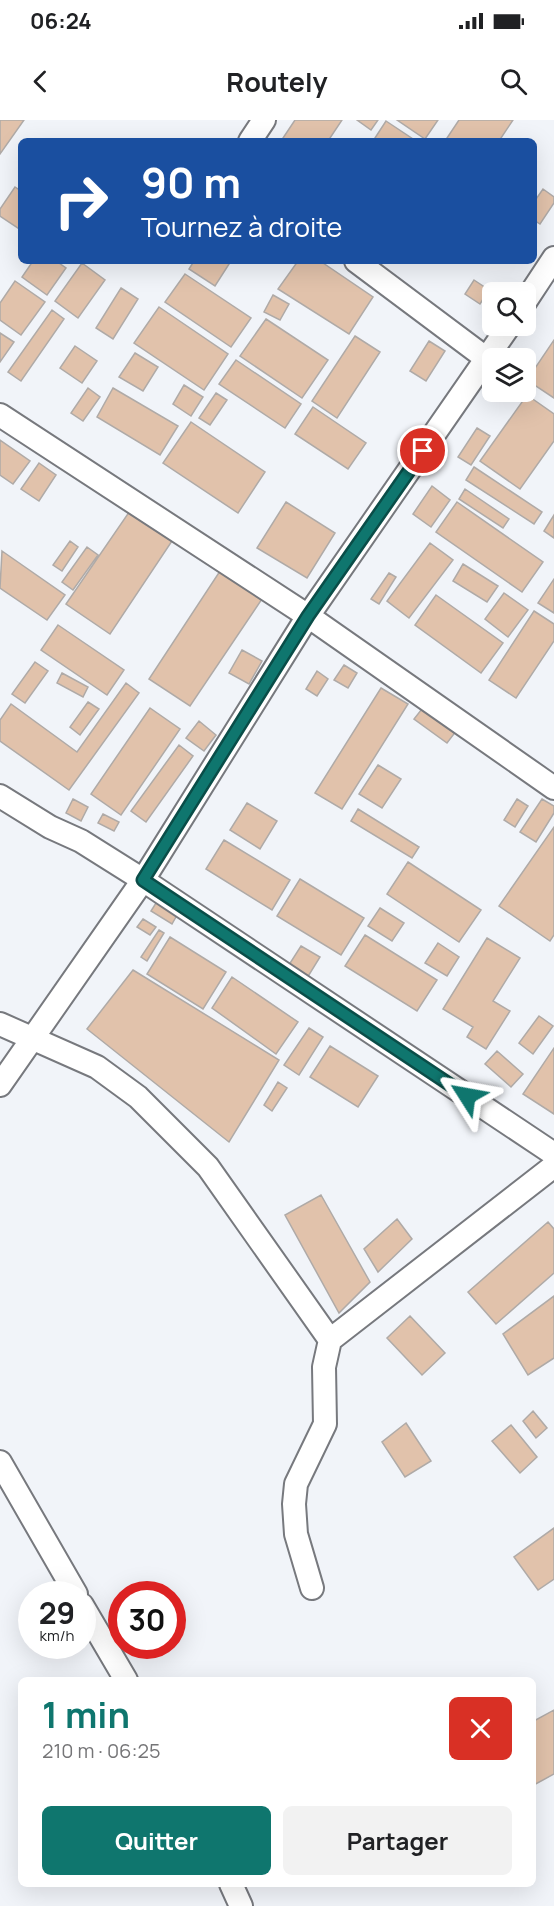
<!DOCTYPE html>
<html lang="fr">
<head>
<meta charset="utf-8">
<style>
  :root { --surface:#fff; --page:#f2f2f2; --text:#202124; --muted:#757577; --accent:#0f766e }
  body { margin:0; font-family:Manrope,sans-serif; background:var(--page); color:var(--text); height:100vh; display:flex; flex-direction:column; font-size:22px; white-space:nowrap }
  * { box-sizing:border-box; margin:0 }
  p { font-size:20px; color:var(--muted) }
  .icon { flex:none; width:33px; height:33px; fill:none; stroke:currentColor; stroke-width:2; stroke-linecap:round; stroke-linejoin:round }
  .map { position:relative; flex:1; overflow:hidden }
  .panel { position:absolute; left:18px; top:1557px; width:518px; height:210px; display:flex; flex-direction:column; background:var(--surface); border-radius:9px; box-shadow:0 6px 24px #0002 }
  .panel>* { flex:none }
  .banner { position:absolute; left:18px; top:18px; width:519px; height:126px; border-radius:9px; box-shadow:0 6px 24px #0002; background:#1a4fa0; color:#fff; overflow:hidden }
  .fabs { position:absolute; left:482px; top:162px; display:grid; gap:12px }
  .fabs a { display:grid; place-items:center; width:54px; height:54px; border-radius:9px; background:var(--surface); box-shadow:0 6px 24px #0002; font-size:30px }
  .speed { position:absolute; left:18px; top:1461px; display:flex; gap:12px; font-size:30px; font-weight:700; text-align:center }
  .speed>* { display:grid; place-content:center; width:78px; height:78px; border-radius:50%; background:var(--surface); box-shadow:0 6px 24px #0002; line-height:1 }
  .speed small { font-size:15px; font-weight:400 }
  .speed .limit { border:9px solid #d22; background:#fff; color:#111 }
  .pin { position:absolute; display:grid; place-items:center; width:51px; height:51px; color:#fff; margin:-26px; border:3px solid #fff; border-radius:50%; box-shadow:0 2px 6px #0007 }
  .me { position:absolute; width:66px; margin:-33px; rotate:304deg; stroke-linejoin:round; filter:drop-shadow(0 0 4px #0008) }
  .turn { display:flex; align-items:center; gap:21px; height:126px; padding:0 24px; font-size:27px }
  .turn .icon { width:78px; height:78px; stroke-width:2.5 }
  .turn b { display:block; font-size:42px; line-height:51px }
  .round { display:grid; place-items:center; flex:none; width:63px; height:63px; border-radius:9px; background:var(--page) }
  .overview { display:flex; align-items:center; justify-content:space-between; height:102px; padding:0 24px }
  h1 { font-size:36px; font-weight:700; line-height:45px; color:var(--accent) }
  .primary-button { display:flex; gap:12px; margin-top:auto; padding:12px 24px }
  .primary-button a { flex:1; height:69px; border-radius:9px; background:var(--accent); color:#fff; font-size:24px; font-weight:700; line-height:69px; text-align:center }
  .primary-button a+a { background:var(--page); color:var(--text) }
  .status { display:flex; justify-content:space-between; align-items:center; height:42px; padding:0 30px; background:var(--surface); direction:ltr }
  .status svg { height:16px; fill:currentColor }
  header { display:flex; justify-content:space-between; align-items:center; height:78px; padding:0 24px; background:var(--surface); font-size:27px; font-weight:700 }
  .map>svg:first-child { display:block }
  .building { fill:#e1c2ab; stroke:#afaaa7; stroke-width:1.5 }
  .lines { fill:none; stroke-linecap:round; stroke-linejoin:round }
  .street-casing { stroke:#77797e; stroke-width:26 }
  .street { stroke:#fff; stroke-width:22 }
  .route-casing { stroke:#0a4d48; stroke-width:15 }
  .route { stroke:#0f766e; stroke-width:10 }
</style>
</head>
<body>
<div class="status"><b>06:24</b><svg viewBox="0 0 49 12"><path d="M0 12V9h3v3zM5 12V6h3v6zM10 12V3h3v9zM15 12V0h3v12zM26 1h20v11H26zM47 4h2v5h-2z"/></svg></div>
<header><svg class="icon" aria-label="back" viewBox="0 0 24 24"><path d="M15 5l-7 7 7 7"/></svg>Routely<svg class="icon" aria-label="search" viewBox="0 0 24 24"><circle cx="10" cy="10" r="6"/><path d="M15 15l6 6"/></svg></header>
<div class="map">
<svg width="554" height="1786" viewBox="0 0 554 1786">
  <rect width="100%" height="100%" fill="#f1f4f9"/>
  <!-- building -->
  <path class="building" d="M0,0h24l-24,34z
    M295,0h47l-14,21h-47z
    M357,0h21l-7,10z
    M397,0h41l-13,19z
    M459,0h54l-14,21h-54z
    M386,1l30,20h-43z
    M15,67l6,4v39l-21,-14v-7z
    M543,69l11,8v6l-14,21 -6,-4v-18z
    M33,141h23l10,7 -19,27 -25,-18z
    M194,141h37l-16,25 -26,-17z
    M298,141h22l53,36 -24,37 -71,-45z
    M82,143l23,17 -27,38 -23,-17z
    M185,154l66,44 -20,29 -66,-45z
    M474,160l15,10 -9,14 -15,-10z
    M15,161l30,21 -24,33 -21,-15v-17z
    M121,168l17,11 -25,40 -17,-11z
    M273,175l16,9 -9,16 -16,-8z
    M159,187l69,47 -24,36 -70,-47z
    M52,190l12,9 -43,62 -13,-9z
    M266,199l62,41 -26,38 -62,-42z
    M0,213l14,9 -14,20z
    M355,216l25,16 -43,66 -25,-17z
    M554,220v58l-27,-18z
    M429,221l16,10 -19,30 -16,-10z
    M75,226l22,15 -15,22 -22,-15z
    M135,233l23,14 -15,24 -24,-14z
    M236,240l65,44 -16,24 -66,-44z
    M184,265l19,12 -12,19 -18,-12z
    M88,268l12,9 -17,24 -12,-8z
    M113,268l65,38 -18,29 -63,-38z
    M216,273l11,7 -17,25 -11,-7z
    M527,275l27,19v27l-34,48 -40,-28z
    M313,287l53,36 -18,26 -53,-35z
    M191,302l74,50 -27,41 -75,-50z
    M477,308l13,8 -19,29 -13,-8z
    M0,320l30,21 -17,23 -13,-9z
    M39,343l17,12 -17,26 -18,-12z
    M474,347l68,45 -8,12 -68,-44z
    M432,366l18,14 -19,27 -18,-13z
    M465,369l44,30 -6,9 -44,-29z
    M286,382l49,31 -28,45 -50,-30z
    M457,382l86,60 -21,30 -86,-60z
    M134,385l44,27 -68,102 -44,-30z
    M554,395v23l-10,-7z
    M70,421l8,6 -16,24 -9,-6z
    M430,423l23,17 -44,58 -22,-17z
    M87,427l11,8 -25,35 -11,-8z
    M2,431l63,44 -18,25 -47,-32z
    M463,444l35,22 -11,16 -34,-21z
    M222,448l42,28 -74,110 -41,-27z
    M389,453l7,4 -17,27 -8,-5z
    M554,459v34l-16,-10z
    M504,473l24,17 -20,27 -23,-18z
    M436,475l67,48 -22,30 -66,-48z
    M534,491l20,13v17l-38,57 -27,-18z
    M58,505l66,45 -17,25 -66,-45z
    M242,530l20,11 -13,23 -20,-11z
    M35,542l13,9 -23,32 -13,-9z
    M344,545l13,8 -9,15 -14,-8z
    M317,551l11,8 -11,17 -11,-7z
    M62,553l26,14 -5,10 -26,-14z
    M126,563l13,10 -70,97 -69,-49v-21l11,-16 66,48z
    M381,568l27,16 -66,105 -27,-16z
    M88,582l11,7 -19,26 -10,-8z
    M425,585l32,25 -10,13 -33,-24z
    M150,588l30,21 -59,86 -30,-21z
    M199,601l17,14 -12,16 -18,-13z
    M179,625l14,11 -47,66 -15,-11z
    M378,645l23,14 -19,29 -23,-14z
    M73,679l15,8 -7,14 -15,-8z
    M517,679l11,7 -13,21 -11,-7z
    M542,679l12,7v7l-18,29 -16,-10z
    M247,683l30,18 -17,28 -30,-19z
    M358,689l61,38 -7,11 -61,-37z
    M103,694l16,8 -5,9 -16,-8z
    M554,707v108l-4,6 -51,-35z
    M224,720l66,40 -18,30 -66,-41z
    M408,742l73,48 -22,32 -72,-48z
    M300,759l64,39 -23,37 -64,-39z
    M161,775l20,13 -9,16 -21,-13z
    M380,788l24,15 -12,18 -24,-15z
    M143,799l13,8 -6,8 -13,-8z
    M159,810l5,3 -17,28 -6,-4z
    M365,815l72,45 -20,31 -72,-45z
    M170,817l56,35 -23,37 -56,-35z
    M487,818l33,20 -27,43 17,10 -24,38 -19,-12 6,-10 -30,-18z
    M438,823l21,14 -12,19 -22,-13z
    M301,826l19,11 -16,26 -19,-12z
    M133,850l146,90 -50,82 -142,-113z
    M232,857l66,45 -22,32 -64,-46z
    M539,896l14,10 -20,28 -14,-11z
    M309,908l14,9 -24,38 -15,-10z
    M330,926l48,30 -20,31 -48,-30z
    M554,928v66l-31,-20z
    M497,931l26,23 -12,13 -26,-23z
    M278,962l9,6 -15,23 -8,-6z
    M321,1075l49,87 -31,31 -54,-98z
    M397,1099l15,20 -34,33 -14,-23z
    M548,1102l6,7v44l-58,51 -28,-32z
    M554,1176v62l-26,17 -25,-41z
    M410,1196l35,37 -23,22 -35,-37z
    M533,1291l14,17 -11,10 -13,-17z
    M406,1303l25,38 -26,16 -23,-35z
    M511,1305l26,32 -17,16 -28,-32z
    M554,1408v51l-16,11 -24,-33z
    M554,1590v64l-22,12v-64z"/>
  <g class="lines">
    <defs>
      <path id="street" d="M250,21l14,-21
        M356,141l131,98
        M525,182l29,-44
        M0,295l308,201 246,172
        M0,676l50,31 31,14 62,39 411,274
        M0,904l97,43 41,30 70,70 122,173
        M0,965l143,-205 165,-264 201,-290
        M0,1342l76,132
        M312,1468l-16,-54 -2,-30 2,-20 29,-60 -1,-57 6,-27 224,-174
        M82,1485l44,75
        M231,1764l10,22"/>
    </defs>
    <!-- street casing -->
    <use href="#street" class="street-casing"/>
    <!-- street -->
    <use href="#street" class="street"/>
  </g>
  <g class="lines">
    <defs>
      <path id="route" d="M423,331l-115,165 -165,264 324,216"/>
    </defs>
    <!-- route casing -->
    <use href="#route" class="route-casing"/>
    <!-- route -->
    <use href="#route" class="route"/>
  </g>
</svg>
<div class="fabs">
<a><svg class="icon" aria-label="search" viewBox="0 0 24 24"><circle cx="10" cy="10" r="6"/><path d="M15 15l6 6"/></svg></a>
<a><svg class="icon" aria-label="layers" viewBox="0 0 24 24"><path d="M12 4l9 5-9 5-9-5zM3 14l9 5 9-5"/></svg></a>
</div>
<div class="speed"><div>29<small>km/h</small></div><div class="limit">30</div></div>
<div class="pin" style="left:423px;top:331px;background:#d93025"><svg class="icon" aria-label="arrive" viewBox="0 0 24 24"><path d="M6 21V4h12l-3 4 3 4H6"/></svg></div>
<svg class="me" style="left:467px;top:976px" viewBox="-20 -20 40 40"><path d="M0-17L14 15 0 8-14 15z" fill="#0f766e" stroke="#fff" stroke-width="4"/></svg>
<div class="banner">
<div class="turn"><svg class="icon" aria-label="right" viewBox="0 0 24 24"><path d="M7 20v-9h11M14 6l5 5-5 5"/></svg><div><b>90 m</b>Tournez à droite</div></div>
</div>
<section class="panel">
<div class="overview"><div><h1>1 min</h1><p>210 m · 06:25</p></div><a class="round" style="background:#d93025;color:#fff"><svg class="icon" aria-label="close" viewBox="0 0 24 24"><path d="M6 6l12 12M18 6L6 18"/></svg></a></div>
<div class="primary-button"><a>Quitter</a><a>Partager</a></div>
</section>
</div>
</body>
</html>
